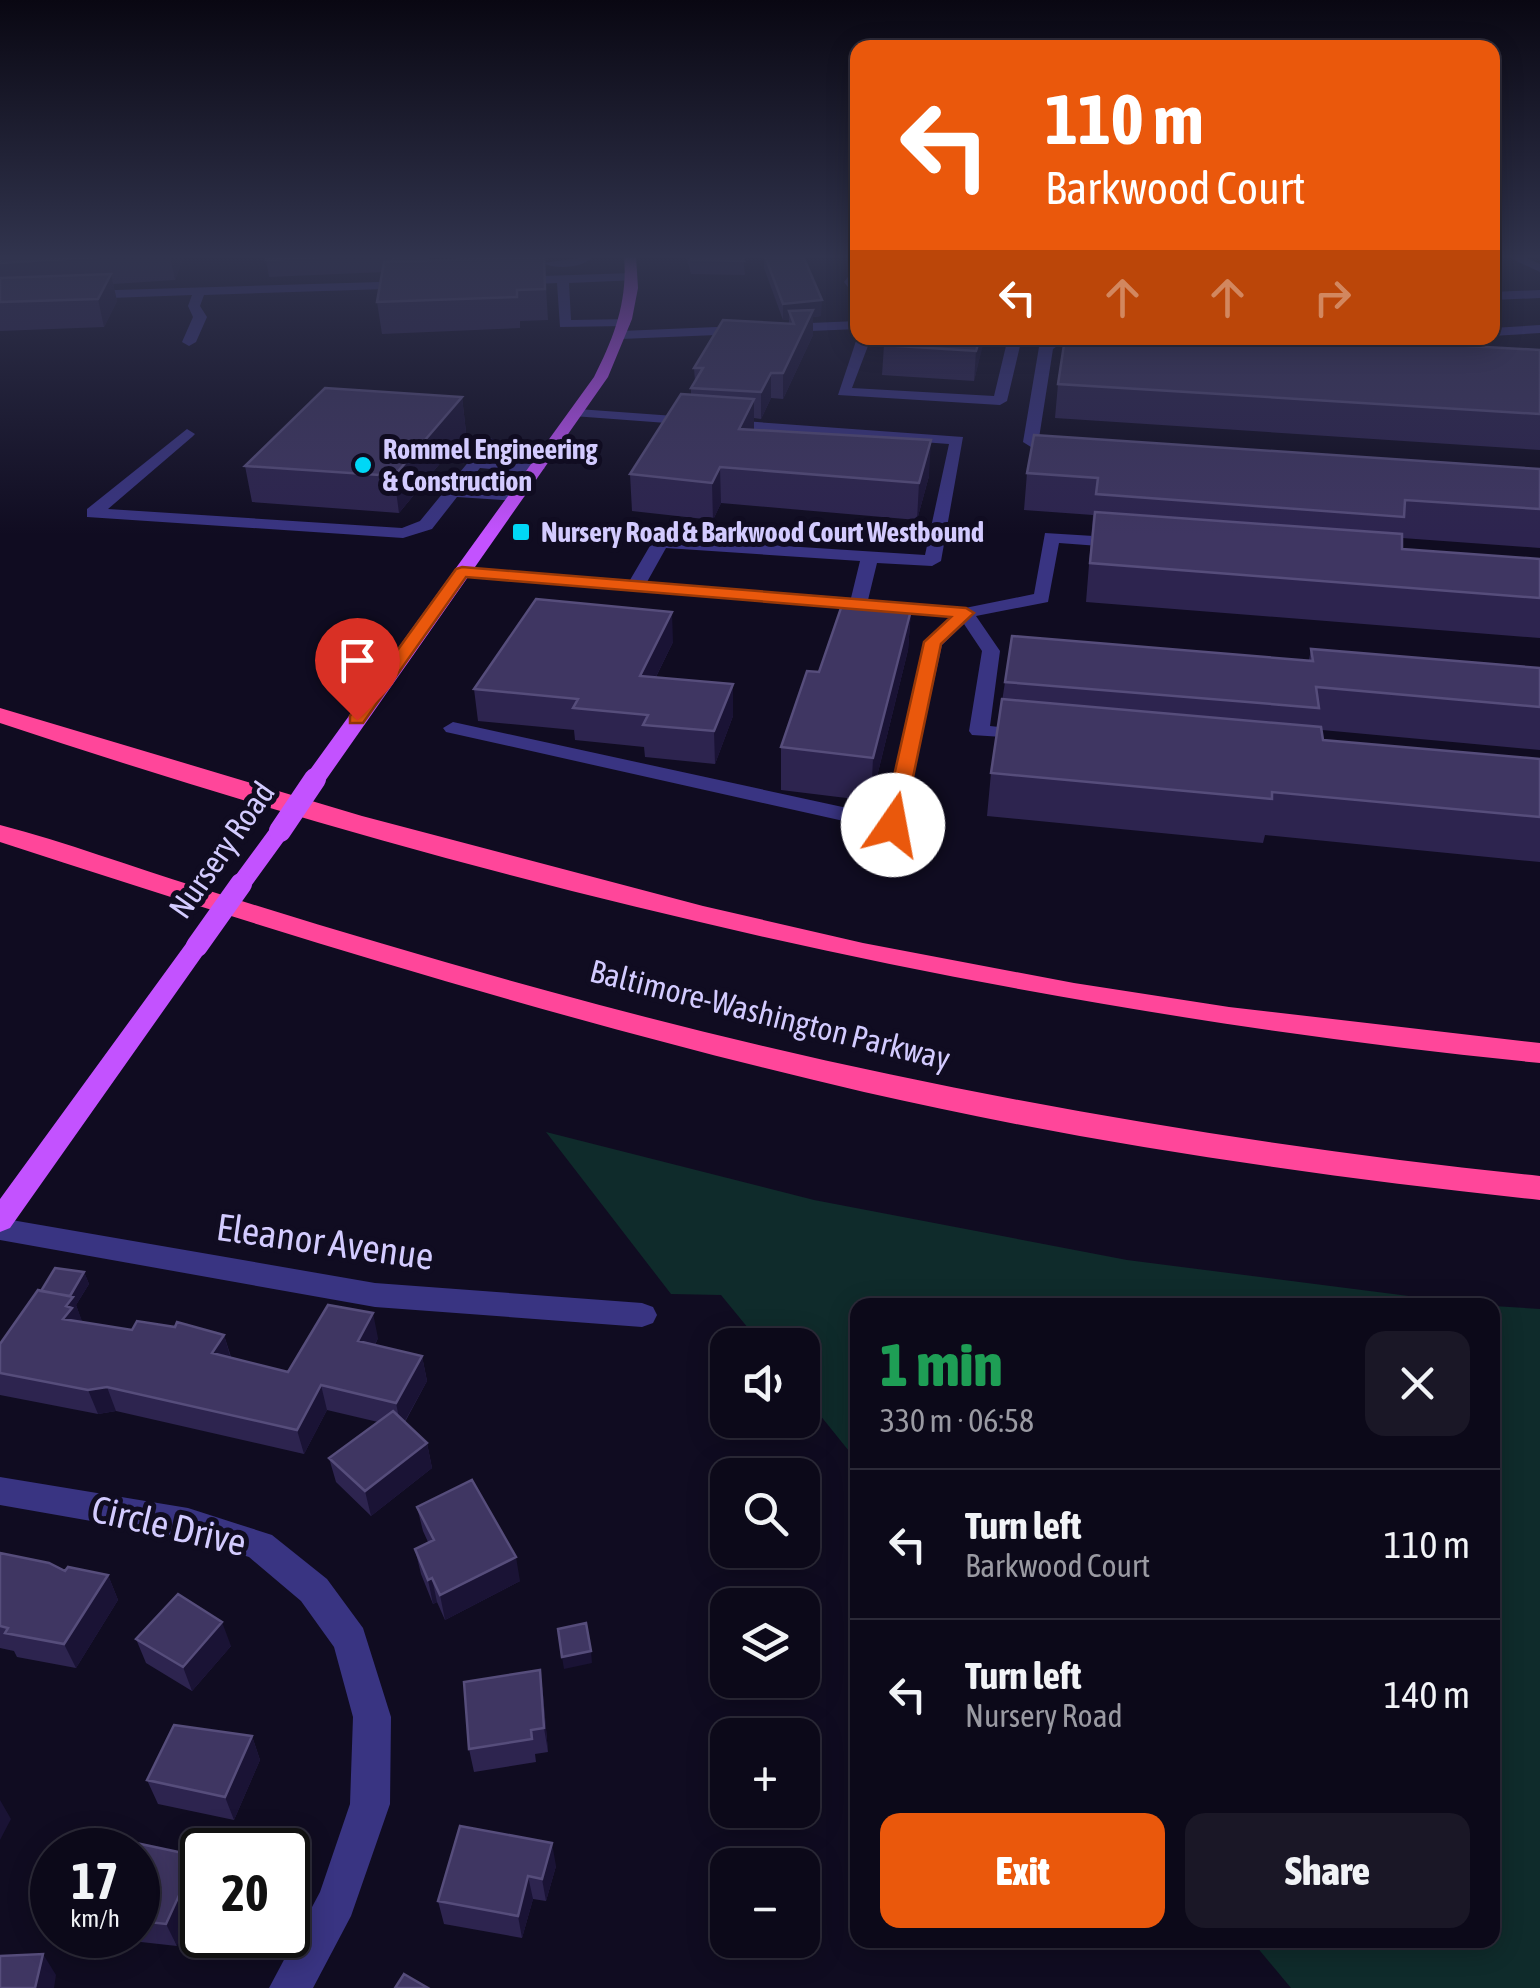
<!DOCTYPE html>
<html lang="en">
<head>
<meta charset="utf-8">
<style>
  :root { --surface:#0c0919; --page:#1a1726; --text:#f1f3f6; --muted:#9a9aa2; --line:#2c2a38; --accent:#ea580c }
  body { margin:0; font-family:"Asap Condensed",sans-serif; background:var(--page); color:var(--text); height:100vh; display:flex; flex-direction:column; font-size:38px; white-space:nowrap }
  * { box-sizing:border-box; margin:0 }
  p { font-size:32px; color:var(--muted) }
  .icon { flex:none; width:55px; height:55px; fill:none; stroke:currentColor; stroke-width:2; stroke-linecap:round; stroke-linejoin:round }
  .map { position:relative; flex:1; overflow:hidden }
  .sheet { position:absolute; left:850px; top:1298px; width:650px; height:650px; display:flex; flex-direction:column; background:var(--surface); border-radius:20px; box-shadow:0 5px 25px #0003,0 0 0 2px var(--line) }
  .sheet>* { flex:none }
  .banner { position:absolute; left:850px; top:40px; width:650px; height:305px; border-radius:20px; box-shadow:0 5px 25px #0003,0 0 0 2px var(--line); background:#ea580c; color:#fff; overflow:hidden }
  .fabs { position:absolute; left:710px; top:1328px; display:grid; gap:20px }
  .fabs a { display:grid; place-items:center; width:110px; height:110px; border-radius:20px; background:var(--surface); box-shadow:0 5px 25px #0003,0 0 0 2px var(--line); font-size:50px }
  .speed { position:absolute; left:30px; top:1828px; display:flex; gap:20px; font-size:50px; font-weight:700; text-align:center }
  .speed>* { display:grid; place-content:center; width:130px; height:130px; border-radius:50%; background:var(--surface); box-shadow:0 5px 25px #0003,0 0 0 2px var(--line); line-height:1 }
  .speed small { font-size:25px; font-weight:400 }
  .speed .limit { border:5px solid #111; border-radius:15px; background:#fff; color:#111 }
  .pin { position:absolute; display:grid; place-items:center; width:85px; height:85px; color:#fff; margin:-102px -42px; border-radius:50% 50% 50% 0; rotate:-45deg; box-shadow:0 0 10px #0007 }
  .pin .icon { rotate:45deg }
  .me { position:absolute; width:110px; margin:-55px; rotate:12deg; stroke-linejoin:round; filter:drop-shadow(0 0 8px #0008) }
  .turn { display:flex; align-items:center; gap:35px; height:210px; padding:0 30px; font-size:45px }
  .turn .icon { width:130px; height:130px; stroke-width:2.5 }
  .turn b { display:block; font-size:70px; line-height:85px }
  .lanes { display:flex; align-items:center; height:95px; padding:0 30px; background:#0003; justify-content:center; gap:50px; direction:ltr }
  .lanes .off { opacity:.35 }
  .round { display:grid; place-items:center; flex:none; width:105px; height:105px; border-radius:20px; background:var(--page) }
  .head { display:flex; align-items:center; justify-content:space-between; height:170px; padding:0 30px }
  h1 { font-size:60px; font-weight:800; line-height:75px; color:#1e9e55 }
  .action { display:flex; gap:20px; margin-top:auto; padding:20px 30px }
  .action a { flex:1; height:115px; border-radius:20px; background:var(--accent); color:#fff; font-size:40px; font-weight:800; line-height:115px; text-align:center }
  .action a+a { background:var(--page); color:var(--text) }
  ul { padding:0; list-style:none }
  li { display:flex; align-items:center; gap:30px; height:150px; padding:0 30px; border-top:2px solid var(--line) }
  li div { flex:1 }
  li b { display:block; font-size:38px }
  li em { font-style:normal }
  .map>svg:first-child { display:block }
  .green { fill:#0f2b2b }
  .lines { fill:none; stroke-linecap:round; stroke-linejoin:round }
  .minor { fill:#393482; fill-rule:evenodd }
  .major { fill:#c352ff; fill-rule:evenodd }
  .highway { fill:#ff469a; fill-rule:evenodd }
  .major-bridge { stroke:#c352ff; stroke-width:22 }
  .wall { fill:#2d244f }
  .shaded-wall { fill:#1a1335 }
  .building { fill:#3f3662; stroke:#564d7b; stroke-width:2.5 }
  .route { fill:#ea580c; stroke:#983908; stroke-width:2.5 }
  .poi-dot { fill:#00d7f6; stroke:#100c21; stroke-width:4 }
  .labels { text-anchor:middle; stroke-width:10; stroke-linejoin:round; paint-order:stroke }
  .far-poi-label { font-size:28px; font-weight:bold; fill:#d3cbff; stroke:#100c21; text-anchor:start }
  .street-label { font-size:32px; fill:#d3cbff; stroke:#100c21 }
  .near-street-label { font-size:38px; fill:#d3cbff; stroke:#100c21 }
</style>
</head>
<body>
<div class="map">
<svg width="1540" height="1988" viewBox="0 0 1540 1988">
  <rect width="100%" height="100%" fill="#100c21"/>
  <!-- green -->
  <path class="green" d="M546,1132l268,68 313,60 352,45h-621l-1,156 -54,-67 -1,-49h-40l-41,-50 -50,-1z
    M1493,1306l47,3v679h-249l-40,-48h241z"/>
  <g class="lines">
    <!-- minor -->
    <path class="minor" d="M594,256c-10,12 -38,14 -51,7z
      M1506,256h17l17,8v8z
      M858,264v36l-14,-18z
      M633,273l4,7 -68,3 2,37 59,-1v6l-5,1 -65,1 -3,-44 -44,2 -6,-4 6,-4z
      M413,281l4,1v6l-213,7 -4,11 7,11 -11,25 -7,4 -7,-4 11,-25 -5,-11 4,-11 -109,4 -6,-4 6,-4z
      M1540,290v8l-48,2v-8z
      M858,321v8l-237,10 -7,-4 7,-4z
      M1540,325v8l-48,3v-8z
      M857,338h14l-19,50 142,8 12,-50 -4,-8h13l5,8 -13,55 -7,4 -162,-10z
      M1052,338h16l-15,11 -14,89 33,4v6l-5,2 -36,-3 -8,-5 16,-95z
      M1385,338h17l35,16 -12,3z
      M578,409l385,28 -22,124 -9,5 -55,-3 -9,37 97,8 69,-14 11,-61 81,5 9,5 -9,5 -67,-5 -11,59 -72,14 24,35 -10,75 45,5v8l-63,-4 -3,-4 13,-80 -18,-27 -22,21 -41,185 -8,2 -447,-100 -3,-4 10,-6 431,94 40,-173 26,-26 -488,-40 -9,-5 9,-5 168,13 24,-41 6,-1 265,17 24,-111 -376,-28 -2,-3zM666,548l194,13 -9,37 -204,-16z
      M187,429l8,5 -3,3 -84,72 294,19 18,-7 68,-83 13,3 -14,18 50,4 8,5 -8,5 -57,-5 -16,20 53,3 8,5 -8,5 -60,-4 -25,32 -29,9 -316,-21v-8z
      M0,1218l375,65 267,20 11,4 4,8 -4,8 -11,4 -267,-20 -375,-67z
      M0,1477l188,31 84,27 55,44 36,49 28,89 -1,87 -39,112 -38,72h-44l51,-96 30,-88 3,-87 -19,-70 -33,-46 -52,-44 -61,-19 -188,-33z"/>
    <!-- major -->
    <path class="major" d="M624,256h12l2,32 -6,31 -24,58 -285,407h-16l-3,-5 3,-5 287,-397c20,-39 34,-76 30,-121z
      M280,824l11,7 -42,58h-16l-4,-5 4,-5 39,-53z
      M197,939l12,7 -199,282 -10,4v-33l188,-258z"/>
    <!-- highway -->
    <path class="highway" d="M0,708l362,108 341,90 160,37 211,40 155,24 311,36v20c-526,-52 -1039,-173 -1540,-340z
      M0,825c66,17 132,42 197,62 117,37 234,72 351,104 326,90 656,150 992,185v24c-227,-24 -453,-57 -676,-108 -292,-68 -579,-157 -864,-250z"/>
    <!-- major-bridge -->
    <path class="major-bridge" d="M280,831l35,-52
      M197,946l44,-62"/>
  </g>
  <!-- wall -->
  <path class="wall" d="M0,256h184l-9,24 -62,4 4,17 -13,26 -104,4z
    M267,256h125v6l152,-6 4,64 -28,1v7l-138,6 -5,-32 6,-30 -114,5 -3,-17z
    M686,256h57l2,19 -54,-1z
    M764,256h39l18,60 -8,1v18l-30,64 -12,-1 -10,21 -7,-1v12l175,46 -12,44 -196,-17 -8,17 -81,-9 -2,-37 61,-80v-6l4,-7 -1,-13 95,-45v-3h-6l-19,-52z
    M887,338h97l-10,43 -92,-6 2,-30z
    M1540,350v100l-485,-32 3,-34z
    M462,397l4,35 -67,81 -147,-11 -7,-36z
    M1540,469v79l-138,-10v11l138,49v40l-454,-36 7,-87 -69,-5 3,-37z
    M911,610l-3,40 -37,151 -90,-11v-43l38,-75z
    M673,642l-17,35 77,39 -18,48 -70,-7 -1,-10 -69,-7 -1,-10 -96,-9 -4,-32z
    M1311,649l229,19v82l-218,-20 1,10 217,19v103l-275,-27 -2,8 -276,-27 4,-43 14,-91 304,-22z
    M84,1272l5,12 -13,21 6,17 50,8 92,5 7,22 57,15 90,-34 -3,7 47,11 5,25 -22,41 22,21 5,25 -61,48 -35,-34 -7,-24 49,-36 -51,-12 -23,44 -188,-43 -18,3 -98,-19v-51l41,-53z
    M417,1507l103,74 -75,39 -8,-18 -4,2 -12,-30 -6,-25 13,-7 -5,-11z
    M0,1553l65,18 43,4 10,25 -42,68 -59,-11 -3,-6 -14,-3z
    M136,1639l95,7 -39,45 -46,-28z
    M540,1670l3,24 5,58 -13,2 1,8 -62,10 -5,-23z
    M252,1736l8,24 -26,60 -76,-16 -11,-24z
    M138,1850l39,96 -63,-7 -2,-4h26z
    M556,1866l-10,35 -13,-2 -11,39 -78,-14 -6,-23z"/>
  <!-- shaded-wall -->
  <path class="shaded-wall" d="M170,256h14l-9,24z
    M111,274l6,27 -13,26 -6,-28z
    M822,300l-1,16 -8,1v18l-30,64v-26l27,-56 -21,-6v9h-6v-16z
    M980,338h4l-1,7 -9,36 2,-30z
    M771,373v25l-10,21v-27z
    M462,397l4,35 -67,81 -5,-37z
    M754,399v34l-15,-4z
    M931,440l-2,36 -12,44 2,-37z
    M720,467l1,36 -8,17 -1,-37z
    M911,610l-3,40 -37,151 2,-43z
    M672,612l1,30 -32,65 -1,-31z
    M733,684v32l-18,48 -1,-33z
    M84,1272l5,12 -13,21 6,16 -3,5 -16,-7 2,-15z
    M373,1313l5,25 -14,28 -6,-25z
    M224,1335l7,24 -19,-6z
    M422,1356l5,25 -26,47 -5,-25z
    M321,1385l6,25 -23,44 -7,-24z
    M107,1387l9,24 -18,3 -10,-24z
    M427,1443l5,25 -61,48 -6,-25z
    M516,1557l4,24 -75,39 -5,-25z
    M108,1575l10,25 -42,68 -12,-24z
    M432,1578l5,24 -4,2 -5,-24z
    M222,1622l9,24 -39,45 -9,-24z
    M591,1651l1,12 -28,6 -2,-12z
    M540,1670l3,24 5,58 -4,-24z
    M252,1736l8,24 -26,60 -9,-23z
    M0,1800l11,19 -11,21z
    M552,1843l4,23 -10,35 -4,-22z
    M197,1856l5,12v22l-25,56 -11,-22z
    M528,1876l5,23 -11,39 -4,-22z
    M43,1954l13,21 -2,13h-19z"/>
  <!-- building -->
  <path class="building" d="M0,256h113l-113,7z
    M267,256h71l-72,4z
    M394,256h34l-1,5 -35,1z
    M481,256h63v1l-63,2z
    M690,256h53l1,5 -53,-1z
    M765,256h38l19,44 -39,4z
    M544,257l1,32 -28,1v7l-140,5 7,-40z
    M111,274l-13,25 -98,3v-24z
    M813,310l-30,63h-12l-10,19 -70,-4 12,-20h-9l29,-48 71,4 -5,-13z
    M887,338h93l-4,13 -92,-6z
    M1065,338h258l217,12v64l-482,-30z
    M325,388l137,9 -68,79 -149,-10z
    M681,394l73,5 -15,30 192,11 -12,43 -199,-16 -8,16 -82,-9z
    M1034,435l506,34v40l-135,-9 -1,17 -308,-23 2,-16 -71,-5z
    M1095,512l307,22v15l138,10v39l-450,-35z
    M536,599l136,13 -32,64 93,8 -19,47 -71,-6 5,-10 -75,-7 5,-9 -104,-10z
    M842,605l69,5 -38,148 -92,-11 26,-76 12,1z
    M1012,636l301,25 -2,-12 229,19v39l-224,-20 3,21 -314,-26z
    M1002,699l319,28 2,13 217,19v58l-268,-25v7l-281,-26z
    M55,1268l29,4 -14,24 -29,-5z
    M38,1290l35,7 -7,9 6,2 -9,11 69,11 5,-9 38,6 2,-5 47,13 -12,18 76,19 40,-67 45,8 -15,28 64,15 -26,47 -75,-18 -24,45 -190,-43 -19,3 -88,-17v-29z
    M393,1411l34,32 -62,48 -36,-33z
    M472,1480l44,77 -76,38 -8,-17 -4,2 -13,-31 19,-9 -17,-33z
    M0,1553l49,10 16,8 3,-4 40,8 -44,69 -59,-11 3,-5 -8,-2z
    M178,1594l44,28 -39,45 -47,-28z
    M586,1623l5,28 -29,6 -4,-28z
    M540,1670l4,58 -13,2 1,9 -63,10 -5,-67z
    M174,1725l78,11 -27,61 -78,-17z
    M460,1826l92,17 -10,36 -14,-3 -10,40 -80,-15z
    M136,1843l61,13 -31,68 -28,-3v-71h-5z
    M43,1954l-8,34h-35v-32z
    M404,1974l24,14h-33z"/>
  <!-- sky -->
  <linearGradient id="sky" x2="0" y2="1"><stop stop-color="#090712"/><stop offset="0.48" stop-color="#31344e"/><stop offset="1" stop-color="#31344e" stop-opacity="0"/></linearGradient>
  <rect width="1540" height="535" fill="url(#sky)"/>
  <!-- route -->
  <path class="route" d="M462,567l504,41 8,5 -33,31 -38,181 -10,6 -10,-6 41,-183 27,-25 -485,-40 -103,146h-13v-7l106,-147z"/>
  <!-- markers -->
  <g class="poi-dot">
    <circle cx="363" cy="465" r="10"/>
    <rect x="511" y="522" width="20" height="20" rx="5"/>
  </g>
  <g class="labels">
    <!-- far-poi labels -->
    <g class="far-poi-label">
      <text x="383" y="459">Rommel Engineering<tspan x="383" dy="32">&amp; Construction</tspan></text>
      <text x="541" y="542">Nursery Road &amp; Barkwood Court Westbound</text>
    </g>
    <!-- street labels -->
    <g class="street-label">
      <text transform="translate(222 850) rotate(-55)" y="11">Nursery Road</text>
      <text transform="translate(770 1015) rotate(14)" y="11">Baltimore-Washington Parkway</text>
    </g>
    <!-- near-street labels -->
    <g class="near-street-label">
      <text transform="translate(325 1242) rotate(8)" y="13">Eleanor Avenue</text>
      <text transform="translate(169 1526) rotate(13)" y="13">Circle Drive</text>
    </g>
  </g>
</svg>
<div class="fabs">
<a><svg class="icon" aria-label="sound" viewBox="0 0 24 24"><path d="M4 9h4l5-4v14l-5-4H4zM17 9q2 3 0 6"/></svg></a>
<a><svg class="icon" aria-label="search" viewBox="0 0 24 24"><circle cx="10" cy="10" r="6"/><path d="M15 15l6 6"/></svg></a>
<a><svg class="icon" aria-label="layers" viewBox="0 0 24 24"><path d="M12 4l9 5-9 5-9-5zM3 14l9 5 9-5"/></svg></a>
<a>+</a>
<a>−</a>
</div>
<div class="speed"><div>17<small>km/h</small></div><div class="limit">20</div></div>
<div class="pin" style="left:357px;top:720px;background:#d93025"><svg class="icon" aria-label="arrive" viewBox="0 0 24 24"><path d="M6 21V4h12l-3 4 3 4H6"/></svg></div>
<svg class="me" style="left:893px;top:825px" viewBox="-20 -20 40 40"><circle r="19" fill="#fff"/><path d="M0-13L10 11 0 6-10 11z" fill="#ea580c"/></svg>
<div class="banner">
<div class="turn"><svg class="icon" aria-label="left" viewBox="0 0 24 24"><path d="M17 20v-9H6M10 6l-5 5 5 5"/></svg><div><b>110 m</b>Barkwood Court</div></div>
<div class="lanes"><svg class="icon" aria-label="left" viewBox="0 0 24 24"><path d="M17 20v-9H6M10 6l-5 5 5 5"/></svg><svg class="icon off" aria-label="ahead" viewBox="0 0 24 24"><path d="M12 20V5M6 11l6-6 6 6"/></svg><svg class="icon off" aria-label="ahead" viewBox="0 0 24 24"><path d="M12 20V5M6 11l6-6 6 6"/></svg><svg class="icon off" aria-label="right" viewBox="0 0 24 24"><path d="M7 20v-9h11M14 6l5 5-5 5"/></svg></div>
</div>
<section class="sheet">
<div class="head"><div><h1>1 min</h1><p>330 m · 06:58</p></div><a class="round"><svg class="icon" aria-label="close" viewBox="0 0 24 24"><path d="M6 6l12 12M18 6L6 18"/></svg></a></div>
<ul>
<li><svg class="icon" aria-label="left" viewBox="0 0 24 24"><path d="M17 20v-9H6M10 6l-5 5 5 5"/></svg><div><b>Turn left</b><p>Barkwood Court</p></div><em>110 m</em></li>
<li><svg class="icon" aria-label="left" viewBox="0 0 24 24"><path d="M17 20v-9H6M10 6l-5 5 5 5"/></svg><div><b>Turn left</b><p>Nursery Road</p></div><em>140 m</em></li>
</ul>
<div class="action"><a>Exit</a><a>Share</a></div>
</section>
</div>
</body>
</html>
